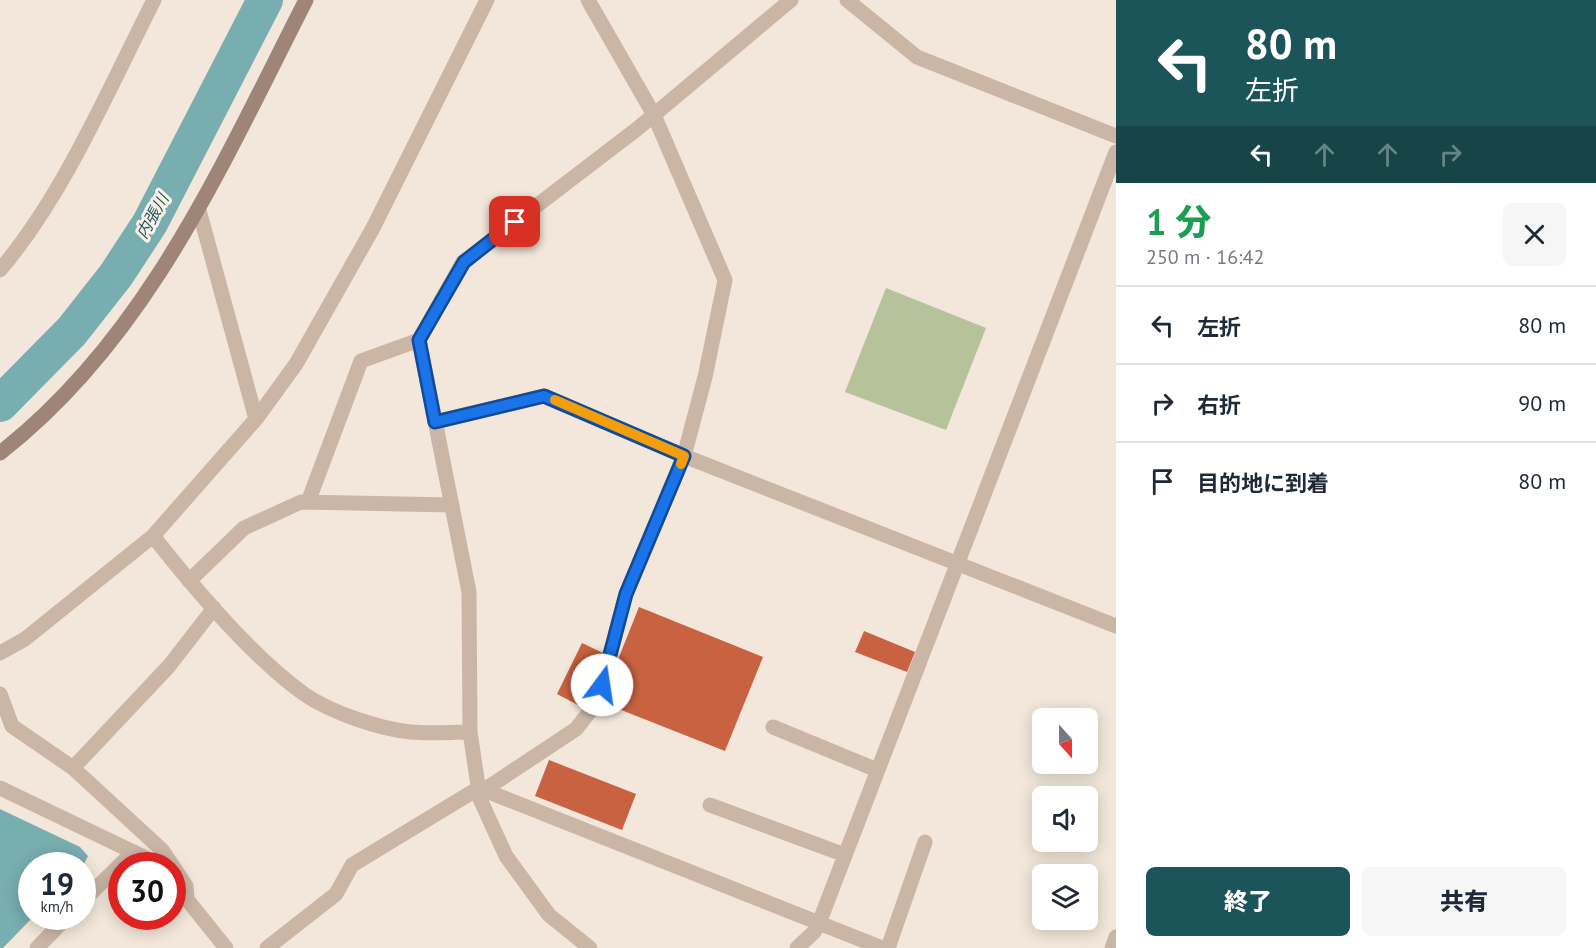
<!DOCTYPE html>
<html lang="ja">
<head>
<meta charset="utf-8">
<style>
  :root { --surface:#fff; --page:#f6f6f7; --text:#1f2937; --muted:#747a83; --line:#e0e1e3; --accent:#1c5559 }
  body { margin:0; font-family:"PT Sans","Noto Sans JP",sans-serif; background:var(--page); color:var(--text); height:100vh; display:flex; flex-direction:column; font-size:22px; white-space:nowrap }
  * { box-sizing:border-box; margin:0 }
  p { font-size:20px; color:var(--muted) }
  .icon { flex:none; width:33px; height:33px; fill:none; stroke:currentColor; stroke-width:2; stroke-linecap:round; stroke-linejoin:round }
  .map { position:relative; flex:1; overflow:hidden }
  .panel { display:flex; flex-direction:column; background:var(--surface); width:480px }
  .panel>* { flex:none }
  .hud { background:#1c5559; color:#fff; overflow:hidden }
  .needle { width:39px; rotate:159deg }
  .controls { position:absolute; left:1032px; top:708px; display:grid; gap:12px }
  .controls a { display:grid; place-items:center; width:66px; height:66px; border-radius:9px; background:var(--surface); box-shadow:0 3px 15px #0003; font-size:30px }
  .speed { position:absolute; left:18px; top:852px; display:flex; gap:12px; font-size:30px; font-weight:700; text-align:center }
  .speed>* { display:grid; place-content:center; width:78px; height:78px; border-radius:50%; background:var(--surface); box-shadow:0 3px 15px #0003; line-height:1 }
  .speed small { font-size:15px; font-weight:400 }
  .speed .limit { border:9px solid #d22; background:#fff; color:#111 }
  .pin { position:absolute; display:grid; place-items:center; width:51px; height:51px; color:#fff; margin:-26px; border-radius:12px; box-shadow:0 3px 9px #0006 }
  .me { position:absolute; width:66px; margin:-33px; rotate:14deg; stroke-linejoin:round; filter:drop-shadow(0 0 4px #0008) }
  .turn { display:flex; align-items:center; gap:21px; height:126px; padding:0 30px; font-size:27px }
  .turn .icon { width:78px; height:78px; stroke-width:2.5 }
  .turn b { display:block; font-size:42px; line-height:51px }
  .lanes { display:flex; align-items:center; height:57px; padding:0 30px; background:#0003; justify-content:center; gap:30px; direction:ltr }
  .lanes .off { opacity:.35 }
  .round { display:grid; place-items:center; flex:none; width:63px; height:63px; border-radius:9px; background:var(--page) }
  .headline { display:flex; align-items:center; justify-content:space-between; height:102px; padding:0 30px }
  h1 { font-size:36px; font-weight:800; line-height:45px; color:#1e9e55 }
  .cta { display:flex; gap:12px; margin-top:auto; padding:12px 30px }
  .cta a { flex:1; height:69px; border-radius:9px; background:var(--accent); color:#fff; font-size:24px; font-weight:800; line-height:69px; text-align:center }
  .cta a+a { background:var(--page); color:var(--text) }
  ul { padding:0; list-style:none }
  li { display:flex; align-items:center; gap:18px; height:78px; padding:0 30px; border-top:2px solid var(--line) }
  li div { flex:1 }
  li b { display:block; font-size:22px }
  li em { font-style:normal }
  main { display:flex; flex:1; min-height:0 }
  .map>svg:first-child { display:block }
  .green { fill:#b5c29a }
  .water { fill:#78aeb0 }
  .lines { fill:none; stroke-linecap:round; stroke-linejoin:round }
  .river { stroke:#78aeb0; stroke-width:36 }
  .building { fill:#c96241 }
  .street { stroke:#cbb6a6; stroke-width:15 }
  .secondary { stroke:#9e8577; stroke-width:15 }
  .route-casing { stroke:#114b97; stroke-width:15 }
  .route { stroke:#1a73e8; stroke-width:10 }
  .slow { stroke:#f59e0b; stroke-width:10 }
  .labels { text-anchor:middle; stroke-width:6; stroke-linejoin:round; paint-order:stroke }
  .water-label { font-size:16px; font-style:italic; fill:#1c5559; stroke:#faf1e7 }
</style>
</head>
<body>
<main>
<div class="map">
<svg width="1116" height="948" viewBox="0 0 1116 948">
  <rect width="100%" height="100%" fill="#f2e7da"/>
  <!-- green -->
  <path class="green" d="M886,288l100,40 -40,102 -101,-38z"/>
  <!-- water -->
  <path class="water" d="M0,809l80,38 8,9 -5,10h-51l1,51 -30,31h-3z"/>
  <g class="lines">
    <!-- river -->
    <path class="river" d="M0,404l72,-73 44,-56 34,-52 115,-223"/>
  </g>
  <!-- building -->
  <path class="building" d="M639,607l124,50 -38,94 -124,-49z
    M864,631l51,21 -8,20 -52,-20z
    M582,643l21,10 -25,52 -21,-11z
    M549,760l87,34 -14,36 -87,-34z"/>
  <g class="lines">
    <!-- street -->
    <path class="street" d="M847,0l70,57 199,79
      M199,210l57,209
      M0,270c64,-75 109,-182 154,-270
      M435,422l109,-26 140,60 432,170
      M308,502l53,-141 58,-21
      M153,536c41,52 98,120 151,158 26,18 75,35 107,38 19,2 40,0 59,0
      M189,581l55,-53 57,-26 151,3
      M0,653l25,-14 128,-103 103,-117 40,-55 77,-136 114,-228
      M0,694l12,32 61,42 89,82 24,36 1,12
      M773,727l104,43
      M73,768l96,-102 45,-58
      M0,788l146,70 7,8
      M484,790l92,-61 15,-19 11,-25 24,-91 58,-138 21,-79 20,-97 -71,-165 -66,-115
      M710,805l135,50
      M181,892l45,56
      M82,902l50,-49
      M37,948l31,-32
      M267,948l69,-54 16,-29 127,-77 403,160
      M590,948l-41,-33 -43,-59 -26,-57 -10,-67 -1,-140 -50,-252 44,-78 174,-133 154,-129
      M797,948l17,-16 5,-9 297,-771
      M888,948l37,-106
      M1112,948l4,-11"/>
    <!-- secondary -->
    <path class="secondary" d="M0,453c148,-115 223,-291 306,-453"/>
  </g>
  <g class="lines">
    <defs>
      <path id="route" d="M515,222l-51,40 -45,78 16,82 109,-26 140,60 -58,138 -24,91"/>
    </defs>
    <!-- route casing -->
    <use href="#route" class="route-casing"/>
    <!-- route -->
    <use href="#route" class="route"/>
    <!-- slow -->
    <path class="slow" d="M555,400l129,56 -3,8"/>
  </g>
  <g class="labels">
    <!-- water labels -->
    <g class="water-label">
      <text transform="translate(152 216) rotate(-61)" y="6">内張川</text>
    </g>
  </g>
</svg>
<div class="controls">
<a><svg class="needle" viewBox="-14 -14 28 28"><path d="M0-13l5 13h-10z" fill="#e53935"/><path d="M0 13l5-13h-10z" fill="#747a83"/></svg></a>
<a><svg class="icon" aria-label="sound" viewBox="0 0 24 24"><path d="M4 9h4l5-4v14l-5-4H4zM17 9q2 3 0 6"/></svg></a>
<a><svg class="icon" aria-label="layers" viewBox="0 0 24 24"><path d="M12 4l9 5-9 5-9-5zM3 14l9 5 9-5"/></svg></a>
</div>
<div class="speed"><div>19<small>km/h</small></div><div class="limit">30</div></div>
<div class="pin" style="left:515px;top:222px;background:#d93025"><svg class="icon" aria-label="arrive" viewBox="0 0 24 24"><path d="M6 21V4h12l-3 4 3 4H6"/></svg></div>
<svg class="me" style="left:602px;top:685px" viewBox="-20 -20 40 40"><circle r="19" fill="#fff"/><path d="M0-13L10 11 0 6-10 11z" fill="#1a73e8"/></svg>
</div>
<section class="panel">
<div class="hud">
<div class="turn"><svg class="icon" aria-label="left" viewBox="0 0 24 24"><path d="M17 20v-9H6M10 6l-5 5 5 5"/></svg><div><b>80 m</b>左折</div></div>
<div class="lanes"><svg class="icon" aria-label="left" viewBox="0 0 24 24"><path d="M17 20v-9H6M10 6l-5 5 5 5"/></svg><svg class="icon off" aria-label="ahead" viewBox="0 0 24 24"><path d="M12 20V5M6 11l6-6 6 6"/></svg><svg class="icon off" aria-label="ahead" viewBox="0 0 24 24"><path d="M12 20V5M6 11l6-6 6 6"/></svg><svg class="icon off" aria-label="right" viewBox="0 0 24 24"><path d="M7 20v-9h11M14 6l5 5-5 5"/></svg></div>
</div>
<div class="headline"><div><h1>1 分</h1><p>250 m · 16:42</p></div><a class="round"><svg class="icon" aria-label="close" viewBox="0 0 24 24"><path d="M6 6l12 12M18 6L6 18"/></svg></a></div>
<ul>
<li><svg class="icon" aria-label="left" viewBox="0 0 24 24"><path d="M17 20v-9H6M10 6l-5 5 5 5"/></svg><div><b>左折</b></div><em>80 m</em></li>
<li><svg class="icon" aria-label="right" viewBox="0 0 24 24"><path d="M7 20v-9h11M14 6l5 5-5 5"/></svg><div><b>右折</b></div><em>90 m</em></li>
<li><svg class="icon" aria-label="arrive" viewBox="0 0 24 24"><path d="M6 21V4h12l-3 4 3 4H6"/></svg><div><b>目的地に到着</b></div><em>80 m</em></li>
</ul>
<div class="cta"><a>終了</a><a>共有</a></div>
</section>
</main>
</body>
</html>
